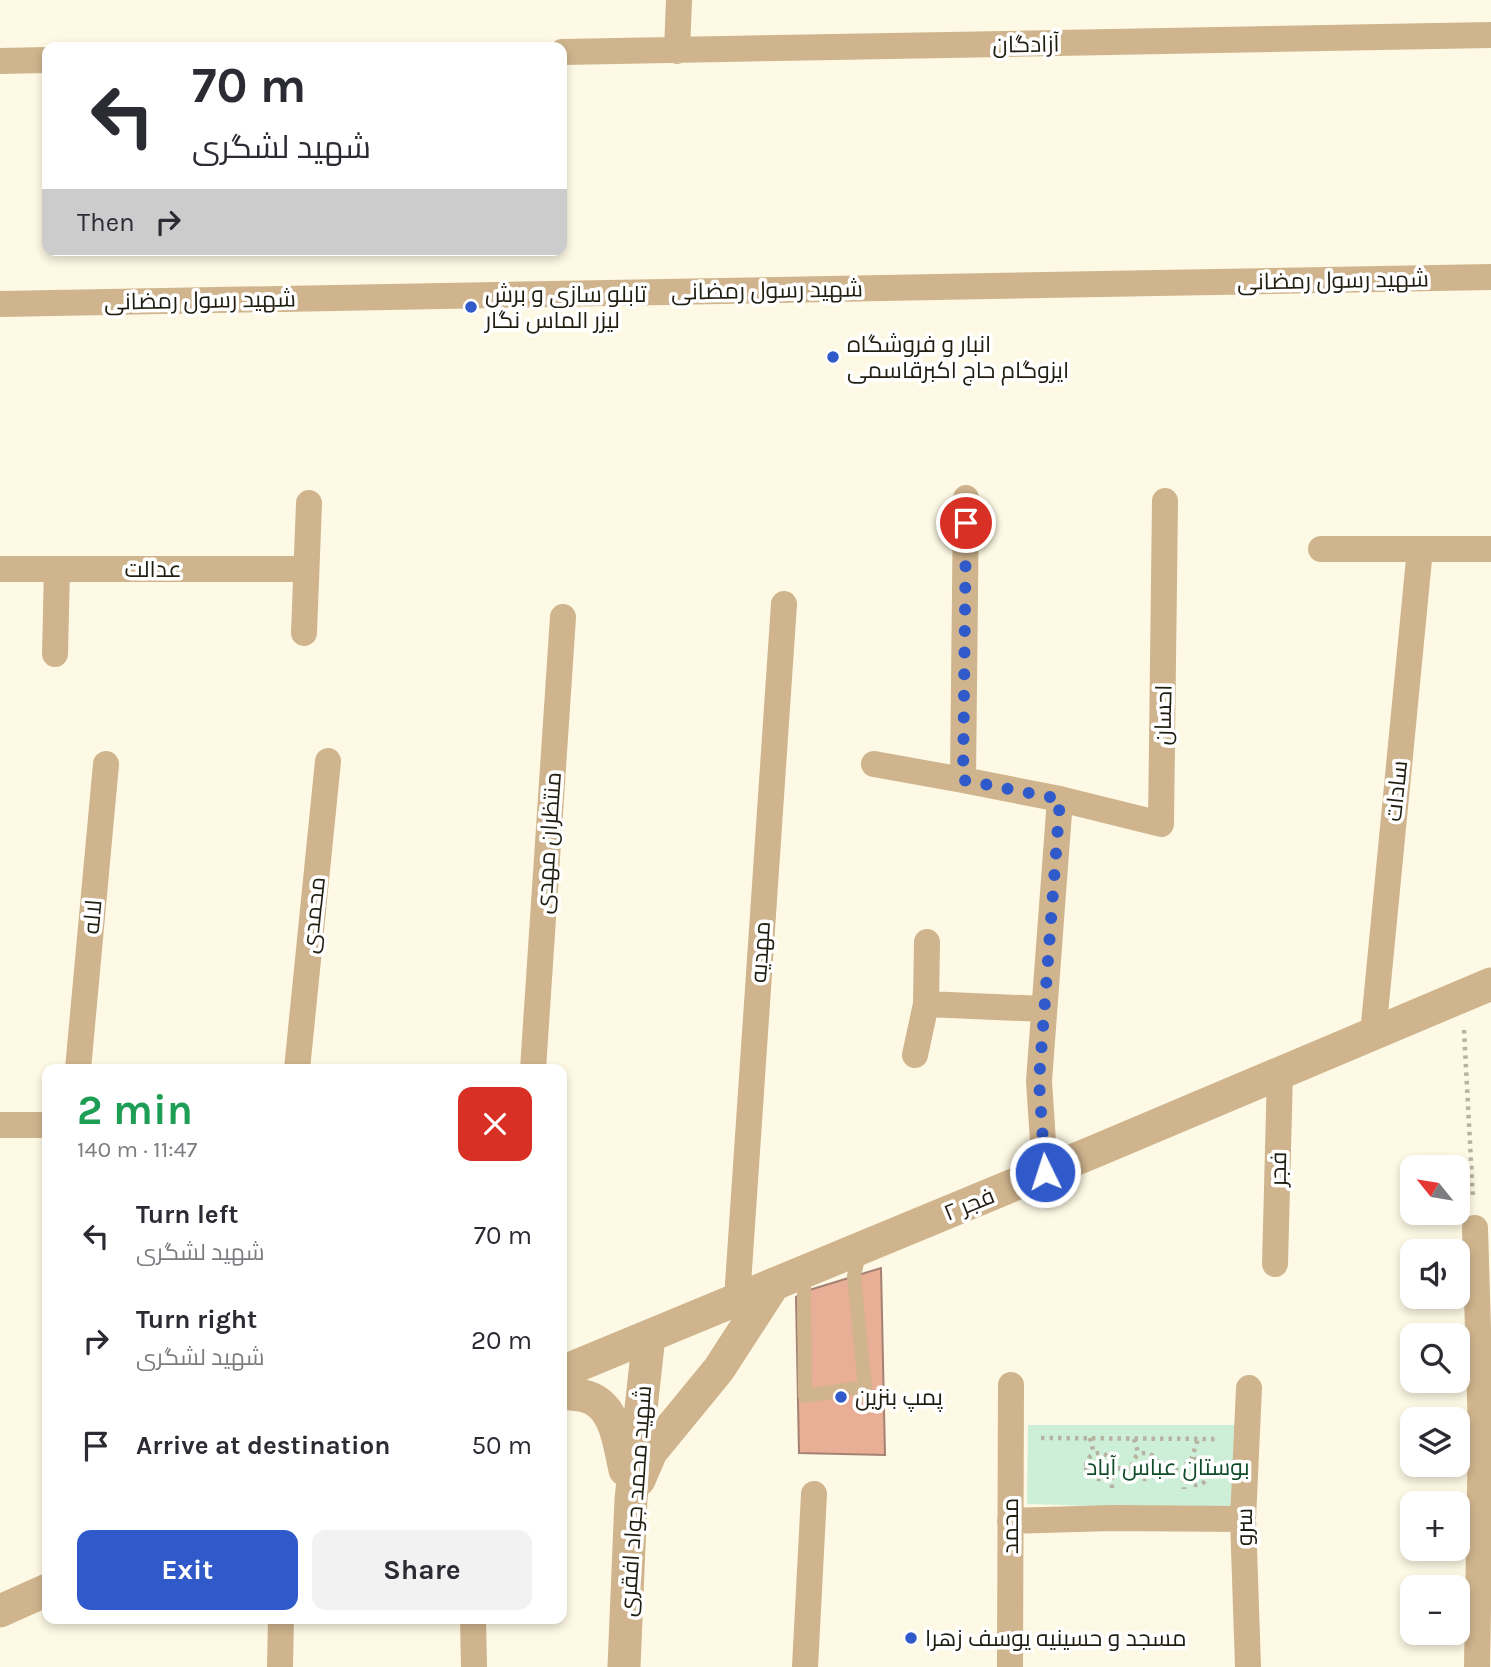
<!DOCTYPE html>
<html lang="en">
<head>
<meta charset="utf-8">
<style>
  :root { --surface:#fff; --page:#f2f2f3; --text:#2b2b33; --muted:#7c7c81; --accent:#3059c9 }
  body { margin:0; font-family:Karla,Cairo,sans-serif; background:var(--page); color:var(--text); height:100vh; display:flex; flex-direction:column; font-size:26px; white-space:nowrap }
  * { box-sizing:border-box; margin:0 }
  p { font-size:23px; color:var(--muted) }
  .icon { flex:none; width:38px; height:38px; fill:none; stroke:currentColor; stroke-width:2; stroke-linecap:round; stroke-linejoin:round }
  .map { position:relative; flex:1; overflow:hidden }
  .details { position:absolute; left:42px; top:1064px; width:525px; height:560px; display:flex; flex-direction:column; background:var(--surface); border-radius:14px; box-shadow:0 4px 10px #0003 }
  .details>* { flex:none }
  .guide { position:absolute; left:42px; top:42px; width:525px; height:214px; border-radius:14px; box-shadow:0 4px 10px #0003; background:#fff; color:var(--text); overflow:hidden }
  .needle { width:46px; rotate:300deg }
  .fabs { position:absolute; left:1400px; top:1155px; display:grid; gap:14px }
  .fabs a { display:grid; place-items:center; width:70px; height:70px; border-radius:14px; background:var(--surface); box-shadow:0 4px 10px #0003; font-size:35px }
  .pin { position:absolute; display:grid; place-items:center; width:60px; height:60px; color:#fff; margin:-30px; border:4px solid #fff; border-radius:50%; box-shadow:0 2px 7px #0007 }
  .me { position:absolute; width:77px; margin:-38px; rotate:356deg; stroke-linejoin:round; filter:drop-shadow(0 0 5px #0008) }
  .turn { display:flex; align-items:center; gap:24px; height:147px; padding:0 35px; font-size:32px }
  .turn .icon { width:91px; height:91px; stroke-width:2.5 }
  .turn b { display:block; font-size:49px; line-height:60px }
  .then { display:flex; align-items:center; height:66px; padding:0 35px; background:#0003; gap:14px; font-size:26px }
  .round { display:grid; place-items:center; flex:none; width:74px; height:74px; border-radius:14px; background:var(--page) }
  .summary { display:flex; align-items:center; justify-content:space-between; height:119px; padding:0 35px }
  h1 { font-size:42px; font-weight:700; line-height:52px; color:#1e9e55 }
  .action { display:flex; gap:14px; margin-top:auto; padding:14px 35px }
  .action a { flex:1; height:80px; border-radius:14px; background:var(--accent); color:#fff; font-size:28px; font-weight:700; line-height:80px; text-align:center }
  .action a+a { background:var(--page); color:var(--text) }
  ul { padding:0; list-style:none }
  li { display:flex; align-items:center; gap:21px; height:105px; padding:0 35px }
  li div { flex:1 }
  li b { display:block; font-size:26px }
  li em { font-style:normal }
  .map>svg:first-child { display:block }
  .green { fill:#ceefd7 }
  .building { fill:#e9af96; stroke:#a38273; stroke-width:2 }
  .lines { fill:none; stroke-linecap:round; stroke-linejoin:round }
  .path { stroke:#b7b3a1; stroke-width:4.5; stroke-dasharray:3.5 5; stroke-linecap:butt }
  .service { stroke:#cfb48d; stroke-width:14 }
  .minor { stroke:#cfb48d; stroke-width:26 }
  .tertiary { stroke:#cfb48d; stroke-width:33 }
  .route { stroke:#3059c9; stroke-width:12; stroke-dasharray:0 21.6 }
  .poi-dot { fill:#3059c9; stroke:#fff; stroke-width:2.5 }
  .labels { text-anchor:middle; stroke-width:7; stroke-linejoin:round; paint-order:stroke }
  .street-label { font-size:23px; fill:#201d11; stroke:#fff }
  .poi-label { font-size:23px; fill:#201d11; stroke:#fff; text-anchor:start }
  .park-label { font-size:23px; fill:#0f4c29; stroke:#fff }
</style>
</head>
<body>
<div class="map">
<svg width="1491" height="1667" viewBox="0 0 1491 1667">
  <rect width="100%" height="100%" fill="#fef9e4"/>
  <!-- green -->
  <path class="green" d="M1028,1425h207l-4,85 -204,-6z"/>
  <!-- building -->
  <path class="building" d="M881,1268l4,187 -86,-2 -3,-156 7,-5z"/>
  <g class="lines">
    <!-- path -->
    <path class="path" d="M1464,1030l9,169
      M1041,1438l176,1
      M1090,1438l4,16
      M1134,1439l5,16
      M1086 1466a13 13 0 1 1 26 0a13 13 0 1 1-26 0Z
      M1132 1466a13 13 0 1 1 26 0a13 13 0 1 1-26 0Z
      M1183 1472a13 13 0 1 1 26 0a13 13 0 1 1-26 0Z
      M1191,1460l7,-21
      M1158,1467l26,4v18
      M1112,1488v-20l20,1"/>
    <!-- service -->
    <path class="service" d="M804,1273l1,123 60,-9 -11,-111 6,-26"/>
    <!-- minor -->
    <path class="minor" d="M677,51l2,-51
      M562,52l929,-17
      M0,61l47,-1
      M0,304l1491,-27
      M966,498l-3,282 97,19 101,25 4,-323
      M1321,549h170
      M0,569h306
      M304,633l5,-130
      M55,654l2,-85
      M874,764l89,16
      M926,1004l118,5
      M1373,1034l47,-485
      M915,1055l11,-51 1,-62
      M78,1069l28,-305
      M297,1069l31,-308
      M533,1069l30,-452
      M0,1125h47
      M1045,1172l-6,-91 21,-282
      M1475,1228l6,203 -4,236
      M1275,1264l5,-191
      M737,1299l47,-695
      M1010,1521l103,-3 130,1
      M473,1619l1,48
      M280,1667l1,-48
      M805,1667l9,-173
      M1010,1667l1,-282
      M1248,1667l-5,-148 6,-131"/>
    <!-- tertiary -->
    <path class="tertiary" d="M562,1372l536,-222 393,-166
      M562,1393c7,1 15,1 22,3 32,7 35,48 41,74
      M639,1480l12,-28 68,-83 55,-85
      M0,1611l47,-21
      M624,1667l7,-168 18,-163"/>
  </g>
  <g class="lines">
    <!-- route -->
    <path class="route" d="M966,523l-3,257 97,19 -21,282 6,91"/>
  </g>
  <!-- markers -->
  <g class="poi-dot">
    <circle cx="471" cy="307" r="7"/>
    <circle cx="833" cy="357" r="7"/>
    <circle cx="841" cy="1397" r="7"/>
    <circle cx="911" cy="1638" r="7"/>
  </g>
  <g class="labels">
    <!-- street labels -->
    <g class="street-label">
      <text transform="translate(1026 44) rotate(-1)" y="8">آزادگان</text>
      <text transform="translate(1333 280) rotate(-1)" y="8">شهید رسول رمضانی</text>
      <text transform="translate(767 290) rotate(-1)" y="8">شهید رسول رمضانی</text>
      <text transform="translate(200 300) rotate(-1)" y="8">شهید رسول رمضانی</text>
      <text x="153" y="577">عدالت</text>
      <text transform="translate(1163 715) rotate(-89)" y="8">احسان</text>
      <text transform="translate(1396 791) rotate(-84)" y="8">سادات</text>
      <text transform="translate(548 843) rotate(-86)" y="8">منتظران مهدی</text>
      <text transform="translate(313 915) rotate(-84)" y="8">محمدی</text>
      <text transform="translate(92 917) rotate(-85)" y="8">لاله</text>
      <text transform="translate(760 952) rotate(-86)" y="8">مهدیه</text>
      <text transform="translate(1278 1169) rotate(-89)" y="8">فجر</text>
      <text transform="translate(969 1204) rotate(-22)" y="8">فجر ۲</text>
      <text transform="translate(635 1501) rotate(-86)" y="8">شهید محمد جواد افقری</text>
      <text transform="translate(1010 1526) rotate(-90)" y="8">محمد</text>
      <text transform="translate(1244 1527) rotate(-90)" y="8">سرو</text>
    </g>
    <!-- poi labels -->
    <g class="poi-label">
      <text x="485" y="302">تابلو سازی و برش<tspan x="485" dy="26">لیزر الماس نگار</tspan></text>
      <text x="847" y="352">انبار و فروشگاه<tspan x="847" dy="26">ایزوگام حاج اکبرقاسمی</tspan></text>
      <text x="855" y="1405">پمپ بنزین</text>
      <text x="925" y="1646">مسجد و حسینیه یوسف زهرا</text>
    </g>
    <!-- park labels -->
    <g class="park-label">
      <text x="1168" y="1475">بوستان عباس آباد</text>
    </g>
  </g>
</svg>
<div class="fabs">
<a><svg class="needle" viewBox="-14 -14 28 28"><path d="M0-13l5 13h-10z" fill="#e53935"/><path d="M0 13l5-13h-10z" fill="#7c7c81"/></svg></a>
<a><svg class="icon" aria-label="sound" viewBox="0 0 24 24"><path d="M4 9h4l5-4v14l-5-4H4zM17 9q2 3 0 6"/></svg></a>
<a><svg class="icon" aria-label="search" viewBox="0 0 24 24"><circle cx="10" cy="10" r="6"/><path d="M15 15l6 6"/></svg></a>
<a><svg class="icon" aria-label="layers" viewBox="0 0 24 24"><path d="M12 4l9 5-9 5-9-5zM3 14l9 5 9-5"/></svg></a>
<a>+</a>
<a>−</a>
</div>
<div class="pin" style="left:966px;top:523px;background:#d93025"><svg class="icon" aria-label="arrive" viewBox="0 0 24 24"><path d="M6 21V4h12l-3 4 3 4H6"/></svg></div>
<svg class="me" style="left:1045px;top:1172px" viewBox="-20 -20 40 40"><circle r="17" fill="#3059c9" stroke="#fff" stroke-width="3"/><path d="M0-11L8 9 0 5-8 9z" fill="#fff"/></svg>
<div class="guide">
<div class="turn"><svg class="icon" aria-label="left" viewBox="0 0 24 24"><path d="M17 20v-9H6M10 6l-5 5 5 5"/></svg><div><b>70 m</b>شهید لشگری</div></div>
<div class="then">Then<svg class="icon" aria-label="right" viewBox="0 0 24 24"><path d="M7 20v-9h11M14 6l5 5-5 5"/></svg></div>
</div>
<section class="details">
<div class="summary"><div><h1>2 min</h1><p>140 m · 11:47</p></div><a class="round" style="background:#d93025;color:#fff"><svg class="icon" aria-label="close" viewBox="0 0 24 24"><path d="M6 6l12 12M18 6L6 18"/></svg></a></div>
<ul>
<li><svg class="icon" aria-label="left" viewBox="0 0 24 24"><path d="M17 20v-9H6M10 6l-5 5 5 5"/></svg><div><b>Turn left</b><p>شهید لشگری</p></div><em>70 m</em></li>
<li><svg class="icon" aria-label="right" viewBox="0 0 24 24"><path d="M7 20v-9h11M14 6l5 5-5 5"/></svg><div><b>Turn right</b><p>شهید لشگری</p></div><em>20 m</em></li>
<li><svg class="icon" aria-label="arrive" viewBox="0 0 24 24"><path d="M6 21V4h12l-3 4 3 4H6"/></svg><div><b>Arrive at destination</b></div><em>50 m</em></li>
</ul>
<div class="action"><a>Exit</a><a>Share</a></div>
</section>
</div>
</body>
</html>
